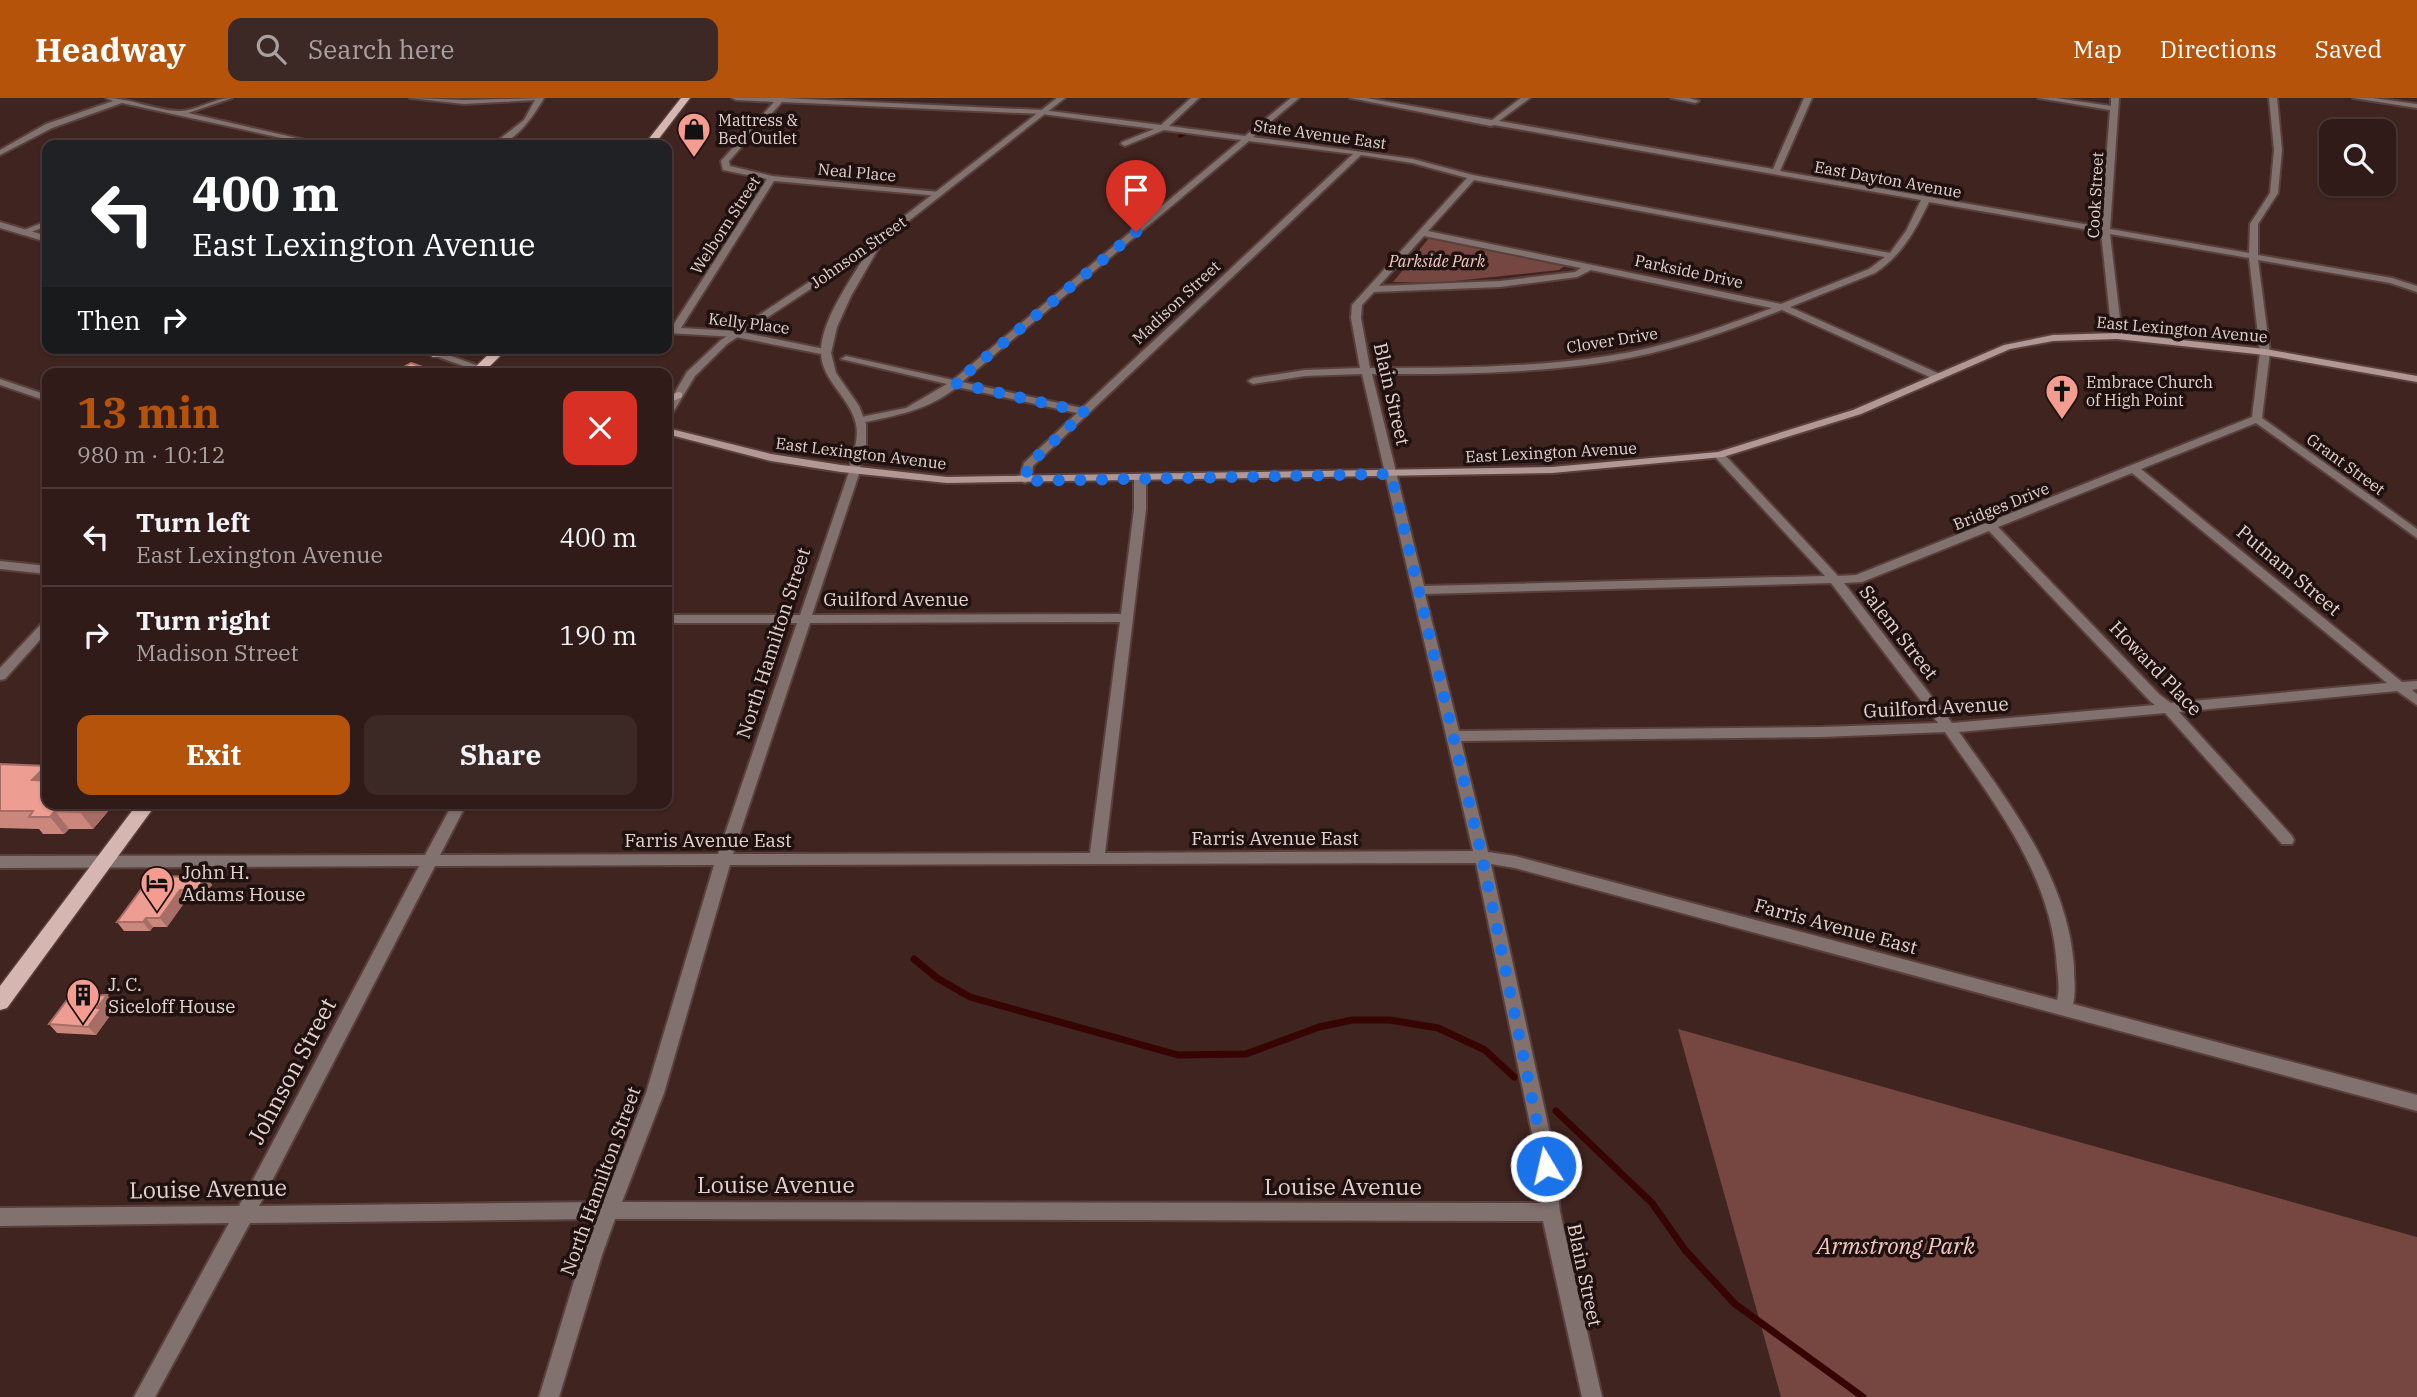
<!DOCTYPE html>
<html lang="en">
<head>
<meta charset="utf-8">
<style>
  :root { --surface:#301b18; --page:#3c2825; --text:#f1f3f6; --muted:#a8a1a2; --line:#4b3937; --accent:#b45309 }
  body { margin:0; font-family:"IBM Plex Serif",serif; background:var(--page); color:var(--text); height:100vh; display:flex; flex-direction:column; font-size:26px; white-space:nowrap }
  * { box-sizing:border-box; margin:0 }
  p { font-size:23px; color:var(--muted) }
  .icon { flex:none; width:38px; height:38px; fill:none; stroke:currentColor; stroke-width:2; stroke-linecap:round; stroke-linejoin:round }
  .map { position:relative; flex:1; overflow:hidden }
  .sheet { position:absolute; left:42px; top:270px; width:630px; height:441px; display:flex; flex-direction:column; background:var(--surface); border-radius:14px; box-shadow:0 2px 5px #0004,0 0 0 2px var(--line) }
  .sheet>* { flex:none }
  .banner { position:absolute; left:42px; top:42px; width:630px; height:214px; border-radius:14px; box-shadow:0 2px 5px #0004,0 0 0 2px var(--line); background:#202124; color:#fff; overflow:hidden }
  .controls { position:absolute; left:2319px; top:21px; display:grid; gap:14px }
  .controls a { display:grid; place-items:center; width:77px; height:77px; border-radius:14px; background:var(--surface); box-shadow:0 2px 5px #0004,0 0 0 2px var(--line); font-size:35px }
  .pin { position:absolute; display:grid; place-items:center; width:60px; height:60px; color:#fff; margin:-72px -30px; border-radius:50% 50% 50% 0; rotate:-45deg; box-shadow:0 0 7px #0007 }
  .pin .icon { rotate:45deg }
  .me { position:absolute; width:77px; margin:-38px; rotate:351deg; stroke-linejoin:round; filter:drop-shadow(0 0 5px #0008) }
  .turn { display:flex; align-items:center; gap:24px; height:147px; padding:0 35px; font-size:32px }
  .turn .icon { width:91px; height:91px; stroke-width:2.5 }
  .turn b { display:block; font-size:49px; line-height:60px }
  .then { display:flex; align-items:center; height:66px; padding:0 35px; background:#0003; gap:14px; font-size:26px }
  .round { display:grid; place-items:center; flex:none; width:74px; height:74px; border-radius:14px; background:var(--page) }
  .overview { display:flex; align-items:center; justify-content:space-between; height:119px; padding:0 35px }
  h1 { font-size:42px; font-weight:700; line-height:52px; color:var(--accent) }
  .primary-button { display:flex; gap:14px; margin-top:auto; padding:14px 35px }
  .primary-button a { flex:1; height:80px; border-radius:14px; background:var(--accent); color:#fff; font-size:28px; font-weight:700; line-height:80px; text-align:center }
  .primary-button a+a { background:var(--page); color:var(--text) }
  ul { padding:0; list-style:none }
  li { display:flex; align-items:center; gap:21px; height:98px; padding:0 35px; border-top:2px solid var(--line) }
  li div { flex:1 }
  li b { display:block; font-size:26px }
  li em { font-style:normal }
  header { display:flex; align-items:center; gap:42px; box-sizing:border-box; height:98px; padding:0 35px; background:var(--accent); color:#fff }
  header strong { font-size:33px }
  nav { display:flex; gap:38px; margin-inline-start:auto; font-size:24px }
  .search { width:490px; height:63px; background:var(--page); display:flex; align-items:center; gap:18px; box-sizing:border-box; padding:0 24px; border-radius:14px; color:var(--muted); font-size:26px }
  .map>svg:first-child { display:block }
  .green { fill:#764640 }
  .lines { fill:none; stroke-linecap:round; stroke-linejoin:round }
  .stream-far1 { stroke:#350403; stroke-width:3.5 }
  .stream { stroke:#350403; stroke-width:7 }
  .minor-casing { stroke:#5a403c; stroke-width:4 }
  .tertiary-casing { stroke:#5a403c; stroke-width:4 }
  .secondary-casing { stroke:#5a403c; stroke-width:4 }
  .primary-casing { stroke:#5a403c; stroke-width:3 }
  .minor { fill:#81716f; fill-rule:evenodd }
  .tertiary { fill:#81716f; fill-rule:evenodd }
  .secondary { fill:#b19894; fill-rule:evenodd }
  .primary { fill:#d6b6b1; fill-rule:evenodd }
  .wall { fill:#cc877d }
  .shaded-wall { fill:#a66e66 }
  .building { fill:#ed9d91; stroke:#a66e66; stroke-width:2 }
  .route { stroke:#1a73e8; stroke-width:12; stroke-dasharray:0 21.6 }
  .labels { text-anchor:middle; stroke-width:7; stroke-linejoin:round; paint-order:stroke }
  .far-poi-label { font-size:16px; fill:#e5d2cf; stroke:#1e110f; text-anchor:start }
  .far-street-label { font-size:16px; fill:#e5d2cf; stroke:#1e110f }
  .far-park-label { font-size:16px; font-style:italic; fill:#f4c8c1; stroke:#1e110f }
  .street-label { font-size:19px; fill:#e5d2cf; stroke:#1e110f }
  .poi-label { font-size:19px; fill:#e5d2cf; stroke:#1e110f; text-anchor:start }
  .near-street-label { font-size:23px; fill:#e5d2cf; stroke:#1e110f }
  .near-park-label { font-size:23px; font-style:italic; fill:#f4c8c1; stroke:#1e110f }
</style>
</head>
<body>
<header>
<strong>Headway</strong>
<div class="search"><svg class="icon" aria-label="search" viewBox="0 0 24 24"><circle cx="10" cy="10" r="6"/><path d="M15 15l6 6"/></svg>Search here</div>
<nav><a>Map</a><a>Directions</a><a>Saved</a></nav>
</header>
<div class="map">
<svg width="2417" height="1299" viewBox="0 0 2417 1299">
  <rect width="100%" height="100%" fill="#402420"/>
  <!-- green -->
  <path class="green" d="M1429,140l137,27 -7,5 -123,13 -43,-1z
    M1678,931l739,208v160h-636z"/>
  <g class="lines">
    <!-- stream-far1 -->
    <path class="stream-far1" d="M1180,38l6,-3"/>
    <!-- stream -->
    <path class="stream" d="M914,861l23,19 33,19 208,58 68,-1 73,-27 33,-7h38l48,8 47,22 29,27
      M1556,1013l96,92 33,47 50,54 128,93"/>
    <defs>
      <path id="minor" d="M106,0c25,0 47,12 72,13 17,1 35,-13 54,-13l-44,15 139,32h-13l-192,-42 -70,25 -52,27v-5l46,-26 67,-23z
        M410,0l54,2 80,-2c-10,17 -30,48 -52,47l32,-25 11,-20 -71,4z
        M732,0h51l259,12 119,15 30,-27h8l-30,28 76,10 46,-38h8l-46,39 160,22 60,16 417,78 16,-22 15,-31 -427,-75 -3,1 -141,-28h16l126,22 29,-22h9l-31,23 274,48 31,-71h8l-32,73 321,56 9,-117 -72,-12h18l55,8v-8h8l-9,131 139,24 1,-29 20,-31 4,-43 -5,-52h8l5,52 -4,43 -20,31v31l134,23 25,8v6l-27,-9 -132,-23 12,92 -8,66 155,111v9l-161,-115 -115,46 261,213 15,-1v8l-5,1 5,4v11l-20,-14 -218,21 113,124 2,4 -2,4h-10l-117,-131 -206,19c50,71 109,145 115,235 0,12 2,25 -1,37l344,91v16l-902,-243 -24,-4 61,279 8,69 42,185h-20l-39,-176 -874,-2h-54l-13,36 -43,142h-20l43,-142 14,-36 -346,4 -95,174h-21l95,-174 -229,3v-18l239,-2 180,-340 -419,2v-12l425,-1 28,-52h14l-27,52 278,-1 79,-231h-130v-8h133l50,-146h8l2,2 -48,144 309,-1 13,-105v-30l6,-3 6,3v30l-41,344 368,-2 -111,-477 -57,2 -52,8 -5,-3 5,-3 52,-8 55,-2 -9,-50 1,-13 115,-127 -55,-15 -51,-8 -328,311 -2,14 -6,3 -6,-3 5,-17 53,-50 -120,-26c-28,23 -62,29 -97,36l-5,-3 1,-2 50,-10 41,-24 -106,-25 5,-3 107,24 288,-240 -77,-10 -39,16 -4,-2 1,-2 32,-13 -112,-15 -260,-12 -53,59 1,5 42,10 167,16 4,2 -4,2 -165,-15 -93,147 55,3 93,19 2,2 -5,3 -90,-18 -69,-4v-6h5l95,-148 -44,-9 -2,-9 53,-59 -38,-2zM1249,43l104,13 -271,254 -120,-26zM1474,82l411,77 -16,12 -88,35 -353,-73zM1929,104l172,30 11,104 5,3 5,-3 -12,-102 139,24 11,94 -8,65 -396,158 -18,1 -115,-123 -4,-1 -5,3 1,2 110,119 -401,10 -52,-212c78,0 158,0 235,-12 60,-9 118,-30 175,-52l152,69h8v-4l-152,-68 85,-34c27,-18 40,-42 54,-71zM1424,138l157,32 -6,4 -75,9 -121,5zM1591,172l181,38c-53,20 -109,40 -165,48 -78,12 -158,12 -237,12l-9,-50 1,-13 12,-13 126,-5 77,-10zM2132,375l255,210 -216,20 -11,-8 -162,-168zM1989,433l161,170 5,4 -203,18 -108,-140 18,-1zM1831,485l107,140 -116,4 -363,4 -34,-137zM1120,524l-30,231 -357,1 77,-231zM1945,634c50,72 108,145 112,236 1,10 3,22 0,32l-542,-144 -27,-4 -27,-111 361,-4zM1476,765l58,280 7,60 -919,-1 42,-109 66,-228zM714,767l-68,228 -43,109 -344,4 176,-340z
        M1671,0h18l10,3 -4,2z
        M2353,0h20l44,6v4z
        M47,123v5l-24,9 -4,-3z
        M0,281l47,16v6l-47,-16z
        M0,463l47,5v8l-47,-5z
        M47,523v11l-42,47 -5,1v-12l43,-46z"/>
      <path id="tertiary" d="M1057,0h8l-183,144 -31,54 -14,31 -6,26 5,20 23,33 7,18v24l-8,25h-8l-2,-2c5,-15 11,-32 8,-47 -6,-27 -35,-44 -35,-72 0,-32 31,-74 47,-101l-141,93 -32,32 -23,38 -5,3v-11l20,-34 34,-32 155,-102z
        M0,124l47,14v6l-47,-14z
        M413,250h16l55,20 -9,2z"/>
      <path id="secondary" d="M2117,235l148,16 152,27v6l-152,-27 -148,-16 -64,2 -43,8 -149,65 -138,43 -171,16 -605,10 -106,-11 -70,-11 -104,-27v-6l104,26 70,11 106,12 605,-10 166,-15 135,-42 151,-65 49,-10z
        M479,267l16,6 1,2c-8,0 -16,1 -22,-5z
        M678,294l4,1v4l-15,7v-7z"/>
      <path id="primary" d="M681,0h9l-36,47h-10z
        M443,250h42l-6,4 -46,5 -6,-4z
        M495,250h13l-25,25h-14z
        M138,705h19l-150,205 -7,2v-24z"/>
    </defs>
    <!-- minor casing -->
    <use href="#minor" class="minor-casing"/>
    <!-- tertiary casing -->
    <use href="#tertiary" class="tertiary-casing"/>
    <!-- secondary casing -->
    <use href="#secondary" class="secondary-casing"/>
    <!-- primary casing -->
    <use href="#primary" class="primary-casing"/>
    <!-- minor -->
    <use href="#minor" class="minor"/>
    <!-- tertiary -->
    <use href="#tertiary" class="tertiary"/>
    <!-- secondary -->
    <use href="#secondary" class="secondary"/>
    <!-- primary -->
    <use href="#primary" class="primary"/>
  </g>
  <!-- wall -->
  <path class="wall" d="M0,666l46,2 1,2v35h59l4,6 -17,20h-24l-5,5h-21l-4,-5 -39,-1z
    M206,779l6,8 -10,14h-15l-20,28h-14l-3,4h-26l-7,-9z
    M114,905l-8,12 3,2 -13,18 -39,-2 -8,-9z"/>
  <!-- shaded-wall -->
  <path class="shaded-wall" d="M46,668l1,2v28l-15,-16z
    M87,705h19l4,6 -17,20 -13,-17z
    M55,713l14,18 -5,5 -14,-17z
    M206,779l6,8 -10,14 -6,-9z
    M180,792l7,9 -20,28 -7,-9z
    M146,820l7,9 -3,4 -7,-9z
    M107,897l7,8 -8,12 3,2 -13,18 -8,-8 9,-19z"/>
  <!-- building -->
  <path class="building" d="M411,265l29,10h-47z
    M0,666l46,2 -14,14 15,1v22h40l-7,9 -25,-1 -5,6h-21l4,-6h-33z
    M151,778l55,1 -10,13h-16l-20,28h-14l-3,4h-26z
    M107,897l-10,13 4,1 -13,18 -39,-3 21,-28z"/>
  <g class="lines">
    <!-- route -->
    <path class="route" d="M1136,134l-181,151 130,29 -57,53 -3,16 366,-7 91,383 64,309"/>
  </g>
  <!-- icons -->
  <defs>
    <symbol id="shop-pin" viewBox="-11 -11 22 30"><path d="M0 17L-7.5 6A9.5 9.5 0 1 1 7.5 6Z" fill="#f59c90" stroke="#1e110f"/><path d="M-5-2.5h2.3a2.7 3.5 0 0 1 5.4 0H5L5.5 6h-11ZM-1.5-2.5h3a1.5 2.3 0 0 0-3 0Z" fill="#111"/></symbol>
    <symbol id="church-pin" viewBox="-11 -11 22 30"><path d="M0 17L-7.5 6A9.5 9.5 0 1 1 7.5 6Z" fill="#f59c90" stroke="#1e110f"/><path d="M-1.2-6h2.4v3.5h3.3v2.4h-3.3V6h-2.4V-.1h-3.3v-2.4h3.3Z" fill="#111"/></symbol>
    <symbol id="hotel-pin" viewBox="-11 -11 22 30"><path d="M0 17L-7.5 6A9.5 9.5 0 1 1 7.5 6Z" fill="#f59c90" stroke="#1e110f"/><path d="M-6-4.5h1.5V1H6V5H4.5V3h-9V5H-6ZM-4 0a1.8 1.8 0 1 1 3.6 0ZM.5 0V-2.5h3Q6-2.5 6 0Z" fill="#111"/></symbol>
    <symbol id="building-pin" viewBox="-11 -11 22 30"><path d="M0 17L-7.5 6A9.5 9.5 0 1 1 7.5 6Z" fill="#f59c90" stroke="#1e110f"/><path d="M-4-6H4V6H1V3H-1V6H-4ZM-2.5-4.3h1.7v1.8h-1.7ZM.8-4.3h1.7v1.8H.8ZM-2.5-1h1.7V.8h-1.7ZM.8-1h1.7V.8H.8Z" fill="#111"/></symbol>
  </defs>
  <g fill-rule="evenodd">
    <use href="#shop-pin" x="675" y="12" width="38" height="52"/>
    <use href="#church-pin" x="2043" y="274" width="38" height="52"/>
    <use href="#hotel-pin" x="138" y="766" width="38" height="52"/>
    <use href="#building-pin" x="64" y="878" width="38" height="52"/>
  </g>
  <g class="labels">
    <!-- far-poi labels -->
    <g class="far-poi-label">
      <text x="718" y="28">Mattress &amp;<tspan x="718" dy="18">Bed Outlet</tspan></text>
      <text x="2086" y="290">Embrace Church<tspan x="2086" dy="18">of High Point</tspan></text>
    </g>
    <!-- far-street labels -->
    <g class="far-street-label">
      <text transform="translate(1320 36) rotate(8)" y="6">State Avenue East</text>
      <text transform="translate(857 74) rotate(5)" y="6">Neal Place</text>
      <text transform="translate(1888 81) rotate(10)" y="6">East Dayton Avenue</text>
      <text transform="translate(2095 97) rotate(-87)" y="6">Cook Street</text>
      <text transform="translate(725 127) rotate(-57)" y="6">Welborn Street</text>
      <text transform="translate(858 154) rotate(-35)" y="6">Johnson Street</text>
      <text transform="translate(1689 173) rotate(12)" y="6">Parkside Drive</text>
      <text transform="translate(1176 204) rotate(-43)" y="6">Madison Street</text>
      <text transform="translate(749 225) rotate(7)" y="6">Kelly Place</text>
      <text transform="translate(2182 231) rotate(5)" y="6">East Lexington Avenue</text>
      <text transform="translate(1612 242) rotate(-9)" y="6">Clover Drive</text>
      <text transform="translate(1551 354) rotate(-3)" y="6">East Lexington Avenue</text>
      <text transform="translate(861 355) rotate(7)" y="6">East Lexington Avenue</text>
      <text transform="translate(2346 366) rotate(36)" y="6">Grant Street</text>
      <text transform="translate(2001 408) rotate(-22)" y="6">Bridges Drive</text>
    </g>
    <!-- far-park labels -->
    <g class="far-park-label">
      <text x="1437" y="169">Parkside Park</text>
    </g>
    <!-- street labels -->
    <g class="street-label">
      <text transform="translate(1392 296) rotate(77)" y="7">Blain Street</text>
      <text transform="translate(2289 472) rotate(40)" y="7">Putnam Street</text>
      <text x="896" y="508">Guilford Avenue</text>
      <text transform="translate(1899 534) rotate(52)" y="7">Salem Street</text>
      <text transform="translate(773 545) rotate(-72)" y="7">North Hamilton Street</text>
      <text transform="translate(2156 570) rotate(46)" y="7">Howard Place</text>
      <text transform="translate(1936 609) rotate(-3)" y="7">Guilford Avenue</text>
      <text x="1275" y="747">Farris Avenue East</text>
      <text x="708" y="749">Farris Avenue East</text>
      <text transform="translate(1836 828) rotate(15)" y="7">Farris Avenue East</text>
      <text transform="translate(600 1083) rotate(-70)" y="7">North Hamilton Street</text>
      <text transform="translate(1585 1177) rotate(78)" y="7">Blain Street</text>
    </g>
    <!-- poi labels -->
    <g class="poi-label">
      <text x="182" y="781">John H.<tspan x="182" dy="22">Adams House</tspan></text>
      <text x="108" y="893">J. C.<tspan x="108" dy="22">Siceloff House</tspan></text>
    </g>
    <!-- near-street labels -->
    <g class="near-street-label">
      <text transform="translate(292 973) rotate(-62)" y="8">Johnson Street</text>
      <text x="776" y="1095">Louise Avenue</text>
      <text x="1343" y="1097">Louise Avenue</text>
      <text transform="translate(208 1091) rotate(-1)" y="8">Louise Avenue</text>
    </g>
    <!-- near-park labels -->
    <g class="near-park-label">
      <text x="1896" y="1156">Armstrong Park</text>
    </g>
  </g>
</svg>
<div class="controls">
<a><svg class="icon" aria-label="search" viewBox="0 0 24 24"><circle cx="10" cy="10" r="6"/><path d="M15 15l6 6"/></svg></a>
</div>
<div class="pin" style="left:1136px;top:134px;background:#d93025"><svg class="icon" aria-label="arrive" viewBox="0 0 24 24"><path d="M6 21V4h12l-3 4 3 4H6"/></svg></div>
<svg class="me" style="left:1546px;top:1068px" viewBox="-20 -20 40 40"><circle r="17" fill="#1a73e8" stroke="#fff" stroke-width="3"/><path d="M0-11L8 9 0 5-8 9z" fill="#fff"/></svg>
<div class="banner">
<div class="turn"><svg class="icon" aria-label="left" viewBox="0 0 24 24"><path d="M17 20v-9H6M10 6l-5 5 5 5"/></svg><div><b>400 m</b>East Lexington Avenue</div></div>
<div class="then">Then<svg class="icon" aria-label="right" viewBox="0 0 24 24"><path d="M7 20v-9h11M14 6l5 5-5 5"/></svg></div>
</div>
<section class="sheet">
<div class="overview"><div><h1>13 min</h1><p>980 m · 10:12</p></div><a class="round" style="background:#d93025;color:#fff"><svg class="icon" aria-label="close" viewBox="0 0 24 24"><path d="M6 6l12 12M18 6L6 18"/></svg></a></div>
<ul>
<li><svg class="icon" aria-label="left" viewBox="0 0 24 24"><path d="M17 20v-9H6M10 6l-5 5 5 5"/></svg><div><b>Turn left</b><p>East Lexington Avenue</p></div><em>400 m</em></li>
<li><svg class="icon" aria-label="right" viewBox="0 0 24 24"><path d="M7 20v-9h11M14 6l5 5-5 5"/></svg><div><b>Turn right</b><p>Madison Street</p></div><em>190 m</em></li>
</ul>
<div class="primary-button"><a>Exit</a><a>Share</a></div>
</section>
</div>
</body>
</html>
